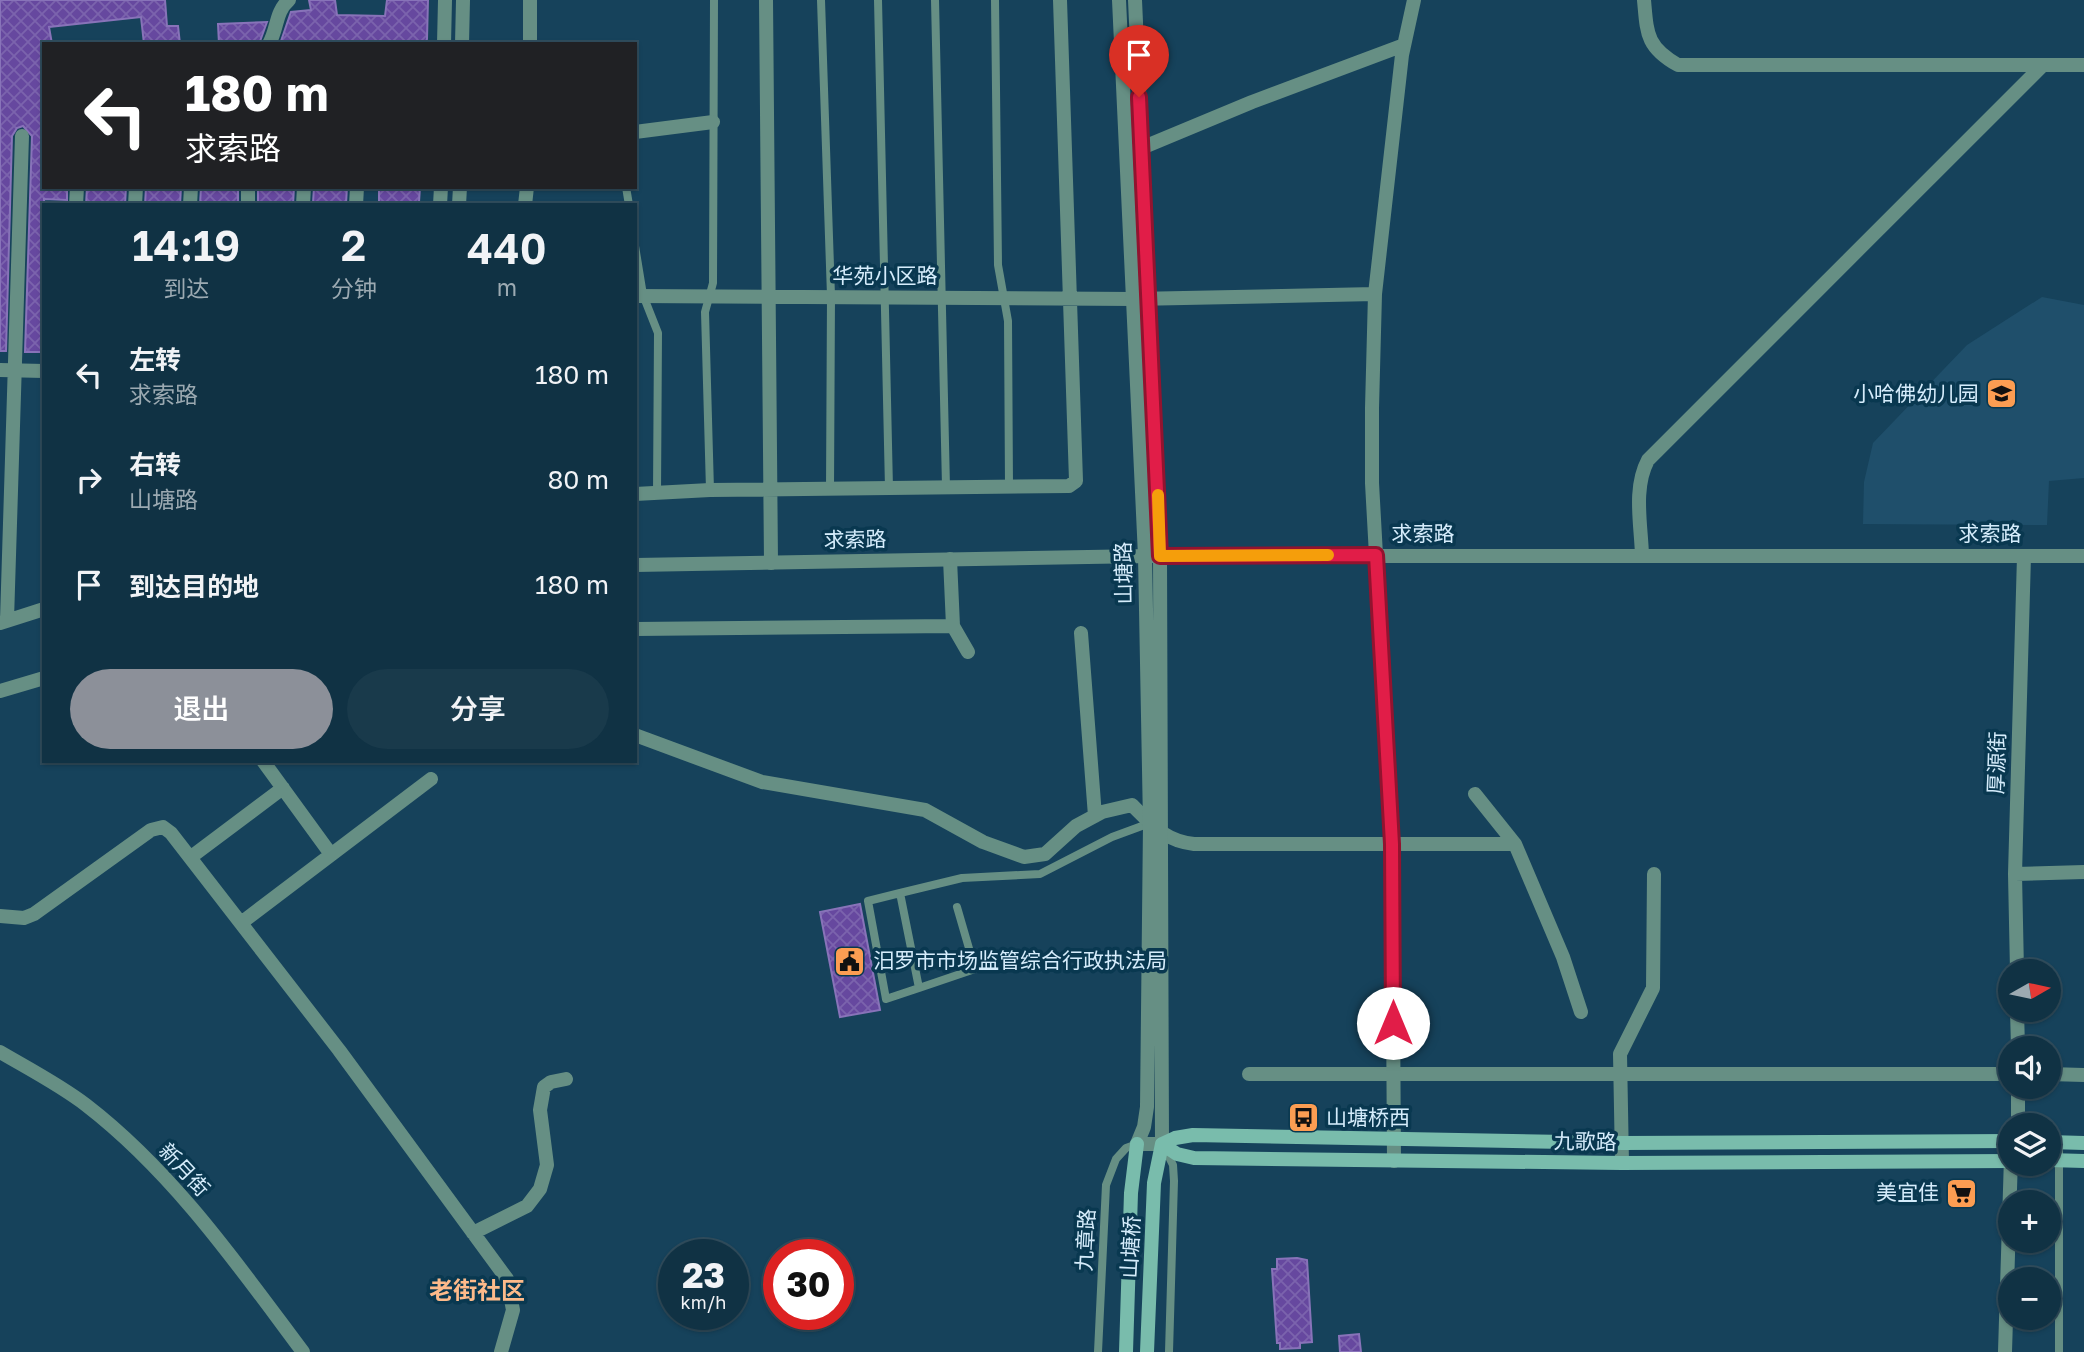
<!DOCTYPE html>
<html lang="zh">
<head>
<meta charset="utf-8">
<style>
  :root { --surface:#103244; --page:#193a4b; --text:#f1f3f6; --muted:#9caab2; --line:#304d5d; --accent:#8c9099 }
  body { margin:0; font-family:"Golos Text","Noto Sans SC",sans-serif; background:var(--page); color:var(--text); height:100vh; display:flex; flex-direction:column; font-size:26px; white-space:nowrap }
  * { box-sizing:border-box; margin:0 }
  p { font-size:23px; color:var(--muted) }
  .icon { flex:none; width:38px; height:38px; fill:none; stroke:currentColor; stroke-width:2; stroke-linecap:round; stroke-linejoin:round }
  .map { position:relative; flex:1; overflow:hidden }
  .details { position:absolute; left:42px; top:203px; width:595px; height:560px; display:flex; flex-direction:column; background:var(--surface); border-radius:0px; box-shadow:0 2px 5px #0004,0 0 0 2px var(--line) }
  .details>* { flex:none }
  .top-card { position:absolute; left:42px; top:42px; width:595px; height:147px; border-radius:0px; box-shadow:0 2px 5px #0004,0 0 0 2px var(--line); background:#202124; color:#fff; overflow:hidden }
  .needle { width:46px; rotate:81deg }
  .tools { position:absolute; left:1998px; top:959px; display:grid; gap:14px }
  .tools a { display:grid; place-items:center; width:63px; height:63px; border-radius:50%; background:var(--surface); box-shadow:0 2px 5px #0004,0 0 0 2px var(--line); font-size:35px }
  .speed { position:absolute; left:658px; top:1239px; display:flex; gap:14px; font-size:35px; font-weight:700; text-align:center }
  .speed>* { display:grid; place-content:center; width:91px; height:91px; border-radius:50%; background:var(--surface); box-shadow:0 2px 5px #0004,0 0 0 2px var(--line); line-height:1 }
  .speed small { font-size:18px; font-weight:400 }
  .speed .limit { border:10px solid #d22; background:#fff; color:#111 }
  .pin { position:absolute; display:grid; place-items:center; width:60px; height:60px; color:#fff; margin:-72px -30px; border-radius:50% 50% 50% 0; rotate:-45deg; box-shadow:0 0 7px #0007 }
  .pin .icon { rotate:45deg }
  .me { position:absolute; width:77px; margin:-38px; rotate:0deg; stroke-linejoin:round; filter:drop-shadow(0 0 5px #0008) }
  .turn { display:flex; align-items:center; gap:24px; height:147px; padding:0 28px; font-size:32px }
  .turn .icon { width:91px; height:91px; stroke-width:2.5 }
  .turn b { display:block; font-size:49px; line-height:60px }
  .eta { display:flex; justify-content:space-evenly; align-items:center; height:119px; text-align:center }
  .eta b { font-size:42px; font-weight:600; line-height:49px }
  .button { display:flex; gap:14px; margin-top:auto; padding:14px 28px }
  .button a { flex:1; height:80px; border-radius:42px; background:var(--accent); color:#fff; font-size:28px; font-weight:600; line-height:80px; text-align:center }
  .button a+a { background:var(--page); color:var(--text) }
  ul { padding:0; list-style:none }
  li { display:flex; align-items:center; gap:21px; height:105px; padding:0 28px }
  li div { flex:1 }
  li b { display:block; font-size:26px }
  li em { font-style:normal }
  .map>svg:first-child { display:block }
  .built { fill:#1f4f6b }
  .building { fill:url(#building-cross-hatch); stroke:#8873b9; stroke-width:2 }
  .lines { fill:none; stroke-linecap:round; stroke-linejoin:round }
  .service { stroke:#668f84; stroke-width:8 }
  .minor { stroke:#668f84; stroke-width:14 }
  .tertiary { stroke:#668f84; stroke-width:14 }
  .secondary { stroke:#79bcac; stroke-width:14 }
  .route-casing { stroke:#92132f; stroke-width:18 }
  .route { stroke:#e11d48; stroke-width:12 }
  .slow { stroke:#f59e0b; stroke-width:12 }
  .labels { text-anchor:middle; stroke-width:7; stroke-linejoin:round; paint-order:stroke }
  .street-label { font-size:21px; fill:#d5ecfb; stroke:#093850 }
  .poi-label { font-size:21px; fill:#d5ecfb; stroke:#093850; text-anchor:end }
  .quarter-label { font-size:24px; font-weight:bold; fill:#fdba8a; stroke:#093850 }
</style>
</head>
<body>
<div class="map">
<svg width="2084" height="1352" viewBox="0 0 2084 1352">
  <defs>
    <pattern id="building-cross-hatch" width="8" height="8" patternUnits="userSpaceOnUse" patternTransform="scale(1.75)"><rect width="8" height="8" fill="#66489f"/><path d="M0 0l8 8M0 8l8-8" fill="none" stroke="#7b63ad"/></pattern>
  </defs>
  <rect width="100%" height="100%" fill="#16425b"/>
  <!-- built -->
  <path class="built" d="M2042,297l42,8v173l-35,3 -2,44 -184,-1 1,-42 9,-39 94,-98z"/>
  <!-- building -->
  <path class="building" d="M0,0h165l2,26h11l2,18h-36l-3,-27 -92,10 3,17h-8v143h23v13l-23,-1v153h-19l7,-216 -9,-10 -6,2 -5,8 -6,215h-6z
    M309,0h26l2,15 48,1 2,-16h41l-1,39 -2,5h-145l11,-32 20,-2z
    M267,22l-8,22h-40l-1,-20z
    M87,187h39l-1,18h-39z
    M146,187h35l-1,18h-35z
    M201,187h37v18h-38z
    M258,187h36l-1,18h-35z
    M314,187h33l-1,17 -33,-1z
    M379,187h41l-1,15h-40z
    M860,904l20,106 -40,7 -20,-105z
    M1297,1258l10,2 5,82 -12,1v5l-20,1v-6h-3l-5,-74h5v-10z
    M1359,1334l2,18h-21l-1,-16z"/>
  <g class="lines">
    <!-- service -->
    <path class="service" d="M821,0l10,296 -1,193
      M878,0l11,488
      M935,0l11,487
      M995,0l3,265 10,56 1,166
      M626,187l3,18
      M635,246l8,49 15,38 -1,160
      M710,490l-5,-178 8,-29 1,-283
      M900,893l-32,8 18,98 33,-11
      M957,907l18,62 -56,19 -19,-95 62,-15 78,-4 72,-37 38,-14
      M1164,1147l9,18 1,16 -5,171
      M1098,1352l8,-167 10,-26 10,-11 11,-4
      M2059,1352v-210"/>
    <!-- minor -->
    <path class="minor" d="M530,0v44
      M766,0l5,563
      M1644,0c3,33 2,47 34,65h406
      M269,44c9,-16 6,-32 20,-44
      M635,132l78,-10
      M1127,154l125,-52 152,-57
      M76,205l1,-18
      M135,205l1,-18
      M190,205l1,-18
      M248,205v-18
      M303,205l1,-18
      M356,205l1,-18
      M525,205l2,-18
      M635,296l499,3 241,-5
      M0,370l44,1
      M635,494l75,-4 359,-4 7,-5 -16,-481
      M1642,555c-1,-31 -9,-67 6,-95l395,-395
      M950,559l3,67 15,26
      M7,620l15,-484
      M0,623l44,-14
      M635,629l318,-3
      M1081,633l14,183
      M635,735l127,47 163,28 58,32 41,15 21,-3 31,-28 26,-14 30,-7c20,20 33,36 62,39h321
      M263,761l67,92
      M1475,794l40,50 48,113 18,55
      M191,857l92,-69
      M2015,874l69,-2
      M0,916l24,2 10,-4 117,-84 12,-3 8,6 168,217 168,229 6,31 -12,42
      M241,923l190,-144
      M2017,971l-2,-97 9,-318
      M2017,1010l1,38
      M1249,1074h762
      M2049,1074l35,1
      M2018,1087v38
      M1394,1161l-2,-317 -20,-361v-75l3,-114 27,-239 12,-55
      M1622,1163l-2,-109 33,-66 1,-114
      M473,1233l54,-27 13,-17 7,-24 -7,-55 4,-23 7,-5 15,-3
      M2005,1352l6,-195"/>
    <!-- tertiary -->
    <path class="tertiary" d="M1119,0l26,556 5,267 -3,284 -3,20 -7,17h25l-2,-588 -25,-556
      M444,44l1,-44
      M462,44l1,-44
      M440,205l1,-18
      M459,205l1,-18
      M635,565l510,-9h939
      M0,691l44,-13
      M0,1052c29,17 60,33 86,53 87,67 152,160 217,247"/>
    <!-- secondary -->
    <path class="secondary" d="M2049,1142l35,1
      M1162,1144l15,10 17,4 428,5 389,-2
      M1162,1144l13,-6 18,-3 430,8 388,-2
      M2049,1160l35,1
      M1126,1352l5,-159 6,-49
      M1147,1352l7,-169 8,-39"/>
  </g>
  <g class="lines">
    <defs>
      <path id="route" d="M1139,97l21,459 216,-1 16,289 1,179"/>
    </defs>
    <!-- route casing -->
    <use href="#route" class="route-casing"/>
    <!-- route -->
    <use href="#route" class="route"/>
    <!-- slow -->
    <path class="slow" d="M1158,495l2,61 168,-1"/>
  </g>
  <!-- icons -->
  <defs>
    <symbol id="school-square" viewBox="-11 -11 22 22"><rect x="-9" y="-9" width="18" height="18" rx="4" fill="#fc9d52" stroke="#093850"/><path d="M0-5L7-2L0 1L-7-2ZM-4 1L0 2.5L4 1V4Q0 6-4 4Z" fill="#111"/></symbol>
    <symbol id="civic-square" viewBox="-11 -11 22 22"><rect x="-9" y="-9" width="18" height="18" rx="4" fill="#fc9d52" stroke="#093850"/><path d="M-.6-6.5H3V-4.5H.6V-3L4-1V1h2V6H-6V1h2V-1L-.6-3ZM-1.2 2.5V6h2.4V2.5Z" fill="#111"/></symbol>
    <symbol id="bus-square" viewBox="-11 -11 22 22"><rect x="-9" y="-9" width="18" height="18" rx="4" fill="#fc9d52" stroke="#093850"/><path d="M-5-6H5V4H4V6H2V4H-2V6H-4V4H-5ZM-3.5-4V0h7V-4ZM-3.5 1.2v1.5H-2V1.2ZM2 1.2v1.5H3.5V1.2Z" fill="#111"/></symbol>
    <symbol id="supermarket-square" viewBox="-11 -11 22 22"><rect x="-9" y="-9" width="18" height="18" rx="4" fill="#fc9d52" stroke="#093850"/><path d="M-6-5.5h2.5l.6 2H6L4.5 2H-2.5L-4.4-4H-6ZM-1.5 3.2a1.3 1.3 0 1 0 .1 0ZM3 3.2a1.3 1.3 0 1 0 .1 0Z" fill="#111"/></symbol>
  </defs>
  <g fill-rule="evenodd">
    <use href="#school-square" x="1984" y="376" width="35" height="35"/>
    <use href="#civic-square" x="832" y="944" width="35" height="35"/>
    <use href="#bus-square" x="1286" y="1100" width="35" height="35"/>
    <use href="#supermarket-square" x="1944" y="1176" width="35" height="35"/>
  </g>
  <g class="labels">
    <!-- street labels -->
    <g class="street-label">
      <text x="885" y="283">华苑小区路</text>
      <text x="1423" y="541">求索路</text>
      <text x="1990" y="541">求索路</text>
      <text transform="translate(855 540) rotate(-1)" y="7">求索路</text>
      <text transform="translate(1124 573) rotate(-91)" y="7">山塘路</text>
      <text transform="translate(1997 763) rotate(-88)" y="7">厚源街</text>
      <text transform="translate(1585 1142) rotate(1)" y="7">九歌路</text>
      <text transform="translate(184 1170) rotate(47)" y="7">新月街</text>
      <text transform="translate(1086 1240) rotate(-87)" y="7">九章路</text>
      <text transform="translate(1131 1247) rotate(-87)" y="7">山塘桥</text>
    </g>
    <!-- poi labels -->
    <g class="poi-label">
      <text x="1979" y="401">小哈佛幼儿园</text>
      <text x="873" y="968" text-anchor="start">汨罗市市场监管综合行政执法局</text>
      <text x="1326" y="1125" text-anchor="start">山塘桥西</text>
      <text x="1939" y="1200">美宜佳</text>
    </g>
    <!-- quarter labels -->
    <g class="quarter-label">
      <text x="477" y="1299">老街社区</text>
    </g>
  </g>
</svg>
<div class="tools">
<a><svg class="needle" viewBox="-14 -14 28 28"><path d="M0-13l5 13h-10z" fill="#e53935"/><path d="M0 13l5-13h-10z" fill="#9caab2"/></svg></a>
<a><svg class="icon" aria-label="sound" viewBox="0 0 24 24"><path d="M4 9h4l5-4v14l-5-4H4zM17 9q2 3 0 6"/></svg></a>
<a><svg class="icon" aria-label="layers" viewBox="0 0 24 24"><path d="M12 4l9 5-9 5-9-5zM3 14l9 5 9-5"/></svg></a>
<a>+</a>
<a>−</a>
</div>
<div class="speed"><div>23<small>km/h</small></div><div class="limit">30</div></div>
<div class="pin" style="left:1139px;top:97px;background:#d93025"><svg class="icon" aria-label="arrive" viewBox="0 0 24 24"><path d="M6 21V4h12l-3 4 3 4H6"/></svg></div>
<svg class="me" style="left:1393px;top:1023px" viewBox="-20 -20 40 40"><circle r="19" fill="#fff"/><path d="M0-13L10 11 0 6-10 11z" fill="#e11d48"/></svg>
<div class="top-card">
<div class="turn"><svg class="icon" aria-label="left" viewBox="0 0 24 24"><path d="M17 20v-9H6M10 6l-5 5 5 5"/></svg><div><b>180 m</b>求索路</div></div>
</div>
<section class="details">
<div class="eta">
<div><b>14:19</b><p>到达</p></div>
<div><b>2</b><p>分钟</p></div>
<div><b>440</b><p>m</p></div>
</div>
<ul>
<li><svg class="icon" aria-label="left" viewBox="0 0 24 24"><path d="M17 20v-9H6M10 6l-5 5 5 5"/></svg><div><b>左转</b><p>求索路</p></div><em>180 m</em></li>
<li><svg class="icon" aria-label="right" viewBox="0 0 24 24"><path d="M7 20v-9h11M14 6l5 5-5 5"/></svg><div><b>右转</b><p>山塘路</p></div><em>80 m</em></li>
<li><svg class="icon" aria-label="arrive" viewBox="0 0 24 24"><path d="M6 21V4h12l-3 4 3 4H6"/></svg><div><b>到达目的地</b></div><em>180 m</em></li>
</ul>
<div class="button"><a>退出</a><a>分享</a></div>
</section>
</div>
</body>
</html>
